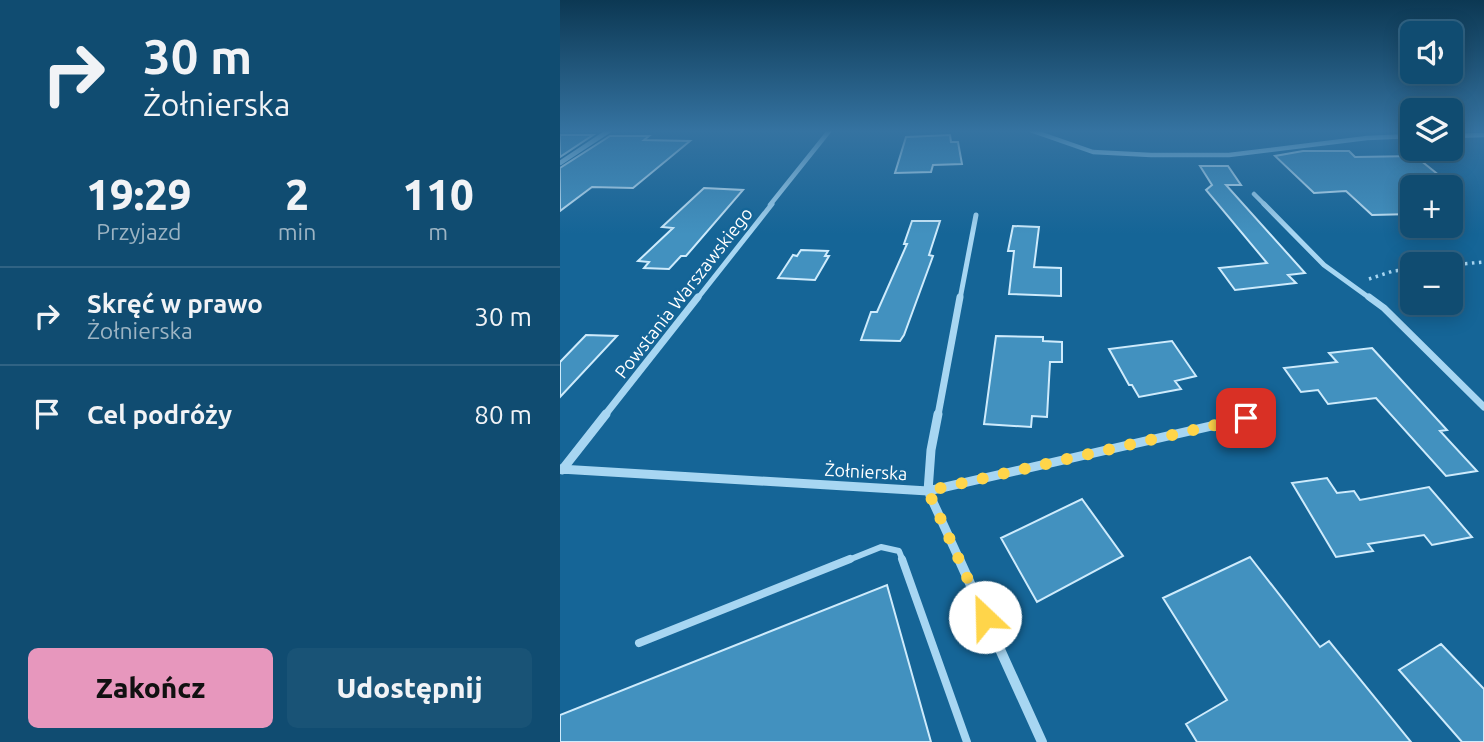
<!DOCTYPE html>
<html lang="pl">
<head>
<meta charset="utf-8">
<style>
  :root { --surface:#104c71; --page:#195376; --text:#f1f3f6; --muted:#9cb4c3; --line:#306384; --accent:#e797bd }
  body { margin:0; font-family:Ubuntu,sans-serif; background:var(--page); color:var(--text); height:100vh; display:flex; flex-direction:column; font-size:26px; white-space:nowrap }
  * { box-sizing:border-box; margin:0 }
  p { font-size:23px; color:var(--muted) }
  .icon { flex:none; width:38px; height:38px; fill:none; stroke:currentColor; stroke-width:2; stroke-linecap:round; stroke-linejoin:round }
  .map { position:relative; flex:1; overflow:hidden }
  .panel { display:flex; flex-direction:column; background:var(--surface); width:560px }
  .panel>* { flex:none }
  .hud { background:#104c71; color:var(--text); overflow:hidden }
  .buttons { position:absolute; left:840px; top:21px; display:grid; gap:14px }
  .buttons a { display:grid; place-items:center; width:63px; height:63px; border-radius:10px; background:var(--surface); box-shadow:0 4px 18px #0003,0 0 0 2px var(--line); font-size:35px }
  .pin { position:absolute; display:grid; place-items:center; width:60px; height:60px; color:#fff; margin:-30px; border-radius:14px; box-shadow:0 4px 10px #0006 }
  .me { position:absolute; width:77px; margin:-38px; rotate:336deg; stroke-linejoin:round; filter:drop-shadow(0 0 5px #0008) }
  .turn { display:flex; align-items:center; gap:24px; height:147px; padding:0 28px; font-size:32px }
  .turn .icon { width:91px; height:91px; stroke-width:2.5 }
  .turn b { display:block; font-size:49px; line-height:60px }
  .eta { display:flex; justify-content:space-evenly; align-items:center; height:119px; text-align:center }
  .eta b { font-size:42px; font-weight:800; line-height:49px }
  .primary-button { display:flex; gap:14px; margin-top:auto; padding:14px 28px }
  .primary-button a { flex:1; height:80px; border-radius:10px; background:var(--accent); color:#111; font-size:28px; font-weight:800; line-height:80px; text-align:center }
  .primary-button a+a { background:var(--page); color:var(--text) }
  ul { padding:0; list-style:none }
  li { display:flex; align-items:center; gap:21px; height:98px; padding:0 28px; border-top:2px solid var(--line) }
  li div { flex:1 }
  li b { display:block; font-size:26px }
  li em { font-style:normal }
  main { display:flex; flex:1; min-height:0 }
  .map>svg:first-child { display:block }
  .building { fill:#4291bf; stroke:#ceebfc; stroke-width:2 }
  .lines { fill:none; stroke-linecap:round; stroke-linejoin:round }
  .path { stroke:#a7d6f2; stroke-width:3.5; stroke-dasharray:2.5 4.5; stroke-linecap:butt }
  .lane-far1 { stroke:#a7d6f2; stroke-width:6 }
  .lane { stroke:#a7d6f2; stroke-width:8 }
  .street-far4 { stroke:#a7d6f2; stroke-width:4.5 }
  .street-far3 { stroke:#a7d6f2; stroke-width:5 }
  .street-far2 { stroke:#a7d6f2; stroke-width:7 }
  .street-far1 { stroke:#a7d6f2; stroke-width:9 }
  .street { stroke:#a7d6f2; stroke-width:10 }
  .route { stroke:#ffd54a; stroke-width:12; stroke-dasharray:0 21.6 }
  .labels { text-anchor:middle; stroke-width:5; stroke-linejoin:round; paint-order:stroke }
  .street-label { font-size:18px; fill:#fff; stroke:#156597 }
</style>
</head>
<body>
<main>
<section class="panel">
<div class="hud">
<div class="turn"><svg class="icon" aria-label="right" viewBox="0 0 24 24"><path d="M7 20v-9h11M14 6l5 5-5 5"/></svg><div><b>30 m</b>Żołnierska</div></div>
</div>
<div class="eta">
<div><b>19:29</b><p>Przyjazd</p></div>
<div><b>2</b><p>min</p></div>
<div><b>110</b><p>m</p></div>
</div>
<ul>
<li><svg class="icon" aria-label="right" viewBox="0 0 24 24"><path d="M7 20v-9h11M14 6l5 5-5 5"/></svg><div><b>Skręć w prawo</b><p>Żołnierska</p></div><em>30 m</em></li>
<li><svg class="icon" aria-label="arrive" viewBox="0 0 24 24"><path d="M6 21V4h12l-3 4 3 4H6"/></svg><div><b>Cel podróży</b></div><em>80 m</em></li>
</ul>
<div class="primary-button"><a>Zakończ</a><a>Udostępnij</a></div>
</section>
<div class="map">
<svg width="924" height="742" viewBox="0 0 924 742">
  <rect width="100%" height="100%" fill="#156597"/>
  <!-- building -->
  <path class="building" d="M0,135h33l-33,22z
    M390,135l1,7h7l4,22 -29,1 -2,7 -36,1 11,-36z
    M50,136h39l-5,4 46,1 -57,47 -41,-1 -32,24v-43z
    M743,151h46l6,6 60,-1 30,24h-14l10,7h-29v27l-40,1 -26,-24 -32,2 -39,-37z
    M640,166h28l13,19h-15l79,88 -17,2 8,8 -61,7 -16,-22 48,-5 -61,-73 6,-5z
    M144,188l39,2 -57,66h-5l-12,13 -25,-1 5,-6 -11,-1 35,-33 -11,-1z
    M352,221h28l-11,34 4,1 -29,79 -4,6 -39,-1 10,-28h6l30,-68h-3z
    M453,226l26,1 -5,40 27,1v28l-52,-2 5,-43h-6z
    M241,250l27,1 -3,5h4l-14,24 -37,-2 15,-23 4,1z
    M26,335l31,1 -57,61v-35z
    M436,336l47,1v4l19,1v20h-12l-3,55 -15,-1 -1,11 -47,-3z
    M612,341l24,35 -21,5 6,8 -42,8 -7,-12h-3l-20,-36z
    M812,348l75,82 -7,1 37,40 -31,5 -70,-78 -48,6 -10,-14 -17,2 -17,-24 53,-6 -8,-9z
    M767,478l10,15 17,-2 6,9 69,-13 43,50 -40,8 -8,-10 -56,9 5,7 -37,6 -44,-74z
    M522,499l41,57 -86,46 -36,-64z
    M690,557l70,90 9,-6 82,101h-214l-11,-18 41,-24 -64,-102z
    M327,585l44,157h-371v-27z
    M881,644l43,45v53h-22l-63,-72z"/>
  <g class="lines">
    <!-- path -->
    <path class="path" d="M891,265l33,-3
      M809,279l24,-8 19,-2"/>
    <!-- lane-far1 -->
    <path class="lane-far1" d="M286,561l35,-14 18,4 4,10"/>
    <!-- lane -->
    <path class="lane" d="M342,559l65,183
      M79,643l211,-84"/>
    <!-- street-far4 -->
    <path class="street-far4" d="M470,130l63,22 58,3h78l138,-17 45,-2
      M891,136l33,-1
      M0,163l50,-33
      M694,194l11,11
      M210,205l60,-75"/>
    <!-- street-far3 -->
    <path class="street-far3" d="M704,204l60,61 47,34
      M137,299l75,-95
      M400,299l16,-84"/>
    <!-- street-far2 -->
    <path class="street-far2" d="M809,297l15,11 100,99
      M45,415l93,-118
      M378,415l22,-118"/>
    <!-- street-far1 -->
    <path class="street-far1" d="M378,414l-7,36 -3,41 32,70
      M0,469l368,22 318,-73
      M2,470l44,-56"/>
    <!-- street -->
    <path class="street" d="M399,559l83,183"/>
  </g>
  <!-- sky -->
  <linearGradient id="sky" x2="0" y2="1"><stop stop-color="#0c3853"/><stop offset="0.56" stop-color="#3573a1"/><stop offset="1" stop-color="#3573a1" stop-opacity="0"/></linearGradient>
  <rect width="924" height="234" fill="url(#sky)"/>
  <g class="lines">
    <!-- route -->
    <path class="route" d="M425,617l-57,-126 318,-73"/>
  </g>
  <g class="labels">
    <!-- street labels -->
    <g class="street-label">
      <text transform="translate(124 293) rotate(-52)" y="6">Powstania Warszawskiego</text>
      <text transform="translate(306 472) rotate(3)" y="6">Żołnierska</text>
    </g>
  </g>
</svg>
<div class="buttons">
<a><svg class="icon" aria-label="sound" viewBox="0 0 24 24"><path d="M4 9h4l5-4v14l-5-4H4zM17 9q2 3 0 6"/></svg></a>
<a><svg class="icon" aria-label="layers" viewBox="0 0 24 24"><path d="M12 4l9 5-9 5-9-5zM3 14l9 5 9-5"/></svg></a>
<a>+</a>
<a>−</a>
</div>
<div class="pin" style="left:686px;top:418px;background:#d93025"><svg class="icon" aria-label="arrive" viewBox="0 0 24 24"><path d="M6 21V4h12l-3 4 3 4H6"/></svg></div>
<svg class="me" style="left:425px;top:617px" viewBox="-20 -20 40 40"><circle r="19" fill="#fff"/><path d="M0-13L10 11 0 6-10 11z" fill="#ffd54a"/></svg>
</div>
</main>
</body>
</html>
